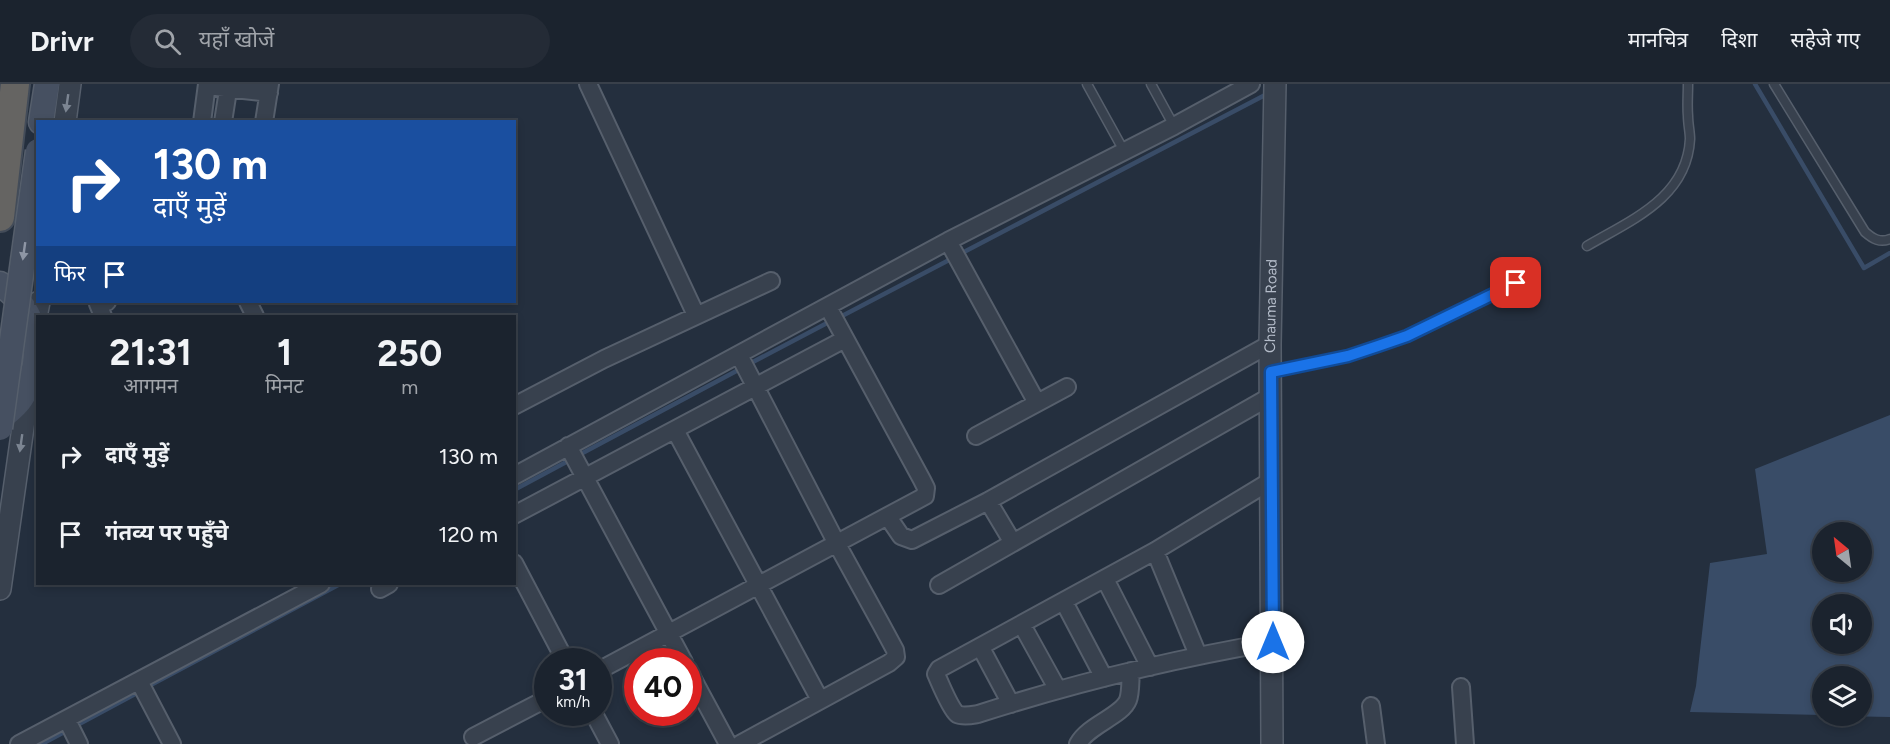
<!DOCTYPE html>
<html lang="hi">
<head>
<meta charset="utf-8">
<style>
  :root { --surface:#1b232e; --page:#242b36; --text:#f1f3f6; --muted:#a0a4aa; --line:#39404a }
  body { margin:0; font-family:Figtree,"Noto Sans Devanagari",sans-serif; background:var(--page); color:var(--text); height:100vh; display:flex; flex-direction:column; font-size:22px; white-space:nowrap }
  * { box-sizing:border-box; margin:0 }
  p { font-size:20px; color:var(--muted) }
  .icon { flex:none; width:33px; height:33px; fill:none; stroke:currentColor; stroke-width:2; stroke-linecap:round; stroke-linejoin:round }
  .map { position:relative; flex:1; overflow:hidden }
  .drawer { position:absolute; left:36px; top:231px; width:480px; height:270px; display:flex; flex-direction:column; background:var(--surface); border-radius:0px; box-shadow:0 3px 9px #0003,0 0 0 2px var(--line) }
  .drawer>* { flex:none }
  .hud { position:absolute; left:36px; top:36px; width:480px; height:183px; border-radius:0px; box-shadow:0 3px 9px #0003,0 0 0 2px var(--line); background:#1a4fa0; color:#fff; overflow:hidden }
  .needle { width:39px; rotate:331deg }
  .fabs { position:absolute; left:1812px; top:438px; display:grid; gap:12px }
  .fabs a { display:grid; place-items:center; width:60px; height:60px; border-radius:50%; background:var(--surface); box-shadow:0 3px 9px #0003,0 0 0 2px var(--line); font-size:30px }
  .speed { position:absolute; left:534px; top:564px; display:flex; gap:12px; font-size:30px; font-weight:700; text-align:center }
  .speed>* { display:grid; place-content:center; width:78px; height:78px; border-radius:50%; background:var(--surface); box-shadow:0 3px 9px #0003,0 0 0 2px var(--line); line-height:1 }
  .speed small { font-size:15px; font-weight:400 }
  .speed .limit { border:9px solid #d22; background:#fff; color:#111 }
  .pin { position:absolute; display:grid; place-items:center; width:51px; height:51px; color:#fff; margin:-26px; border-radius:12px; box-shadow:0 3px 9px #0006 }
  .me { position:absolute; width:66px; margin:-33px; rotate:0deg; stroke-linejoin:round; filter:drop-shadow(0 0 4px #0008) }
  .turn { display:flex; align-items:center; gap:21px; height:126px; padding:0 18px; font-size:27px }
  .turn .icon { width:78px; height:78px; stroke-width:2.5 }
  .turn b { display:block; font-size:42px; line-height:51px }
  .then { display:flex; align-items:center; height:57px; padding:0 18px; background:#0003; gap:12px; font-size:22px }
  .eta { display:flex; justify-content:space-evenly; align-items:center; height:102px; text-align:center }
  .eta b { font-size:36px; font-weight:700; line-height:42px }
  ul { padding:0; list-style:none }
  li { display:flex; align-items:center; gap:18px; height:78px; padding:0 18px }
  li div { flex:1 }
  li b { display:block; font-size:22px }
  li em { font-style:normal }
  header { display:flex; align-items:center; gap:36px; box-sizing:border-box; height:84px; padding:0 30px; background:var(--surface); border-bottom:2px solid var(--line) }
  header strong { font-size:28px }
  nav { display:flex; gap:33px; margin-inline-start:auto; font-size:21px }
  .search { width:420px; height:54px; background:var(--page); display:flex; align-items:center; gap:15px; box-sizing:border-box; padding:0 21px; border-radius:33px; color:var(--muted); font-size:22px }
  .map>svg:first-child { display:block }
  .water { fill:#394c67; fill-rule:evenodd }
  .lines { fill:none; stroke-linecap:round; stroke-linejoin:round }
  .stream { stroke:#394c67; stroke-width:4.5 }
  .service-casing { stroke:#565f6c; stroke-width:11 }
  .minor-casing { stroke:#565f6c; stroke-width:20 }
  .tertiary-casing { stroke:#565f6c; stroke-width:24 }
  .secondary-casing { stroke:#565f6c; stroke-width:27 }
  .trunk-casing { stroke:#434c59; stroke-width:32 }
  .service { stroke:#38414e; stroke-width:8 }
  .minor { stroke:#38414e; stroke-width:16 }
  .tertiary { stroke:#38414e; stroke-width:21 }
  .secondary { stroke:#465061; stroke-width:24 }
  .trunk { stroke:#656462; stroke-width:28 }
  .secondary-bridge-casing { stroke:#565f6c; stroke-width:27; stroke-linecap:butt }
  .secondary-bridge { stroke:#465061; stroke-width:24 }
  .oneway { fill:#7c8592 }
  .oneway2 { fill:#8e96a5 }
  .route-casing { stroke:#114b97; stroke-width:15 }
  .route { stroke:#1a73e8; stroke-width:10 }
  .labels { text-anchor:middle; stroke-width:6; stroke-linejoin:round; paint-order:stroke }
  .street-label { font-size:15px; fill:#b4bcc9; stroke:#1d2633 }
</style>
</head>
<body>
<header>
<strong>Drivr</strong>
<div class="search"><svg class="icon" aria-label="search" viewBox="0 0 24 24"><circle cx="10" cy="10" r="6"/><path d="M15 15l6 6"/></svg>यहाँ खोजें</div>
<nav><a>मानचित्र</a><a>दिशा</a><a>सहेजे गए</a></nav>
</header>
<div class="map">
<svg width="1890" height="660" viewBox="0 0 1890 660">
  <rect width="100%" height="100%" fill="#242f3e"/>
  <!-- water -->
  <path class="water" d="M1890,331v302l-52,-1h24v-40h-40v39l-132,-3 6,-26 14,-123 57,-9 -12,-85zM1822,448h40v40h-40zM1822,520h40v40h-40z"/>
  <g class="lines">
    <!-- stream -->
    <path class="stream" d="M1755,0l109,184 26,-15
      M962,169l305,-159
      M842,232l109,-57
      M749,280l80,-42
      M577,372l165,-88
      M514,406l56,-30
      M147,603l193,-103
      M42,660l95,-51"/>
    <defs>
      <path id="service" d="M1087,0l37,67
        M1151,0l23,42
        M1774,0l91,148c8,7 15,11 25,7
        M1587,162c44,-26 100,-48 103,-107 0,-7 -2,-15 -2,-23 -1,-10 0,-21 0,-32
        M1271,288l77,-16 30,-10 29,-10 109,-53"/>
      <path id="minor" d="M588,0l108,231
        M207,2l62,7
        M202,38l5,-38
        M223,38l6,-38
        M264,38l6,-38
        M948,157l89,162
        M248,218l7,14
        M103,232l-5,-12 9,-2
        M739,271l98,189 44,80 14,26 1,7 -7,6 -149,81
        M514,322l90,-47 167,-78
        M675,346l145,270
        M976,352l91,-49
        M568,362l116,216
        M514,392l434,-235 226,-115 77,-42
        M1272,396l-117,71 -216,118 -3,5c4,9 14,34 21,40 6,3 15,1 21,0 97,-31 195,-55 295,-72
        M514,431l331,-176
        M888,433l13,19 11,4 76,-39
        M1013,459l-25,-42 282,-157
        M1155,467l43,104
        M514,479l52,99
        M1105,495l45,88
        M939,501l332,-189
        M380,505l9,-5
        M1064,518l40,76
        M1022,541l36,65
        M981,564l30,56
        M688,586l40,74
        M598,587l327,-175 1,-8 -4,-8 -94,-173
        M139,597l33,63
        M1461,603l4,57
        M1371,622l5,38
        M593,628l17,32
        M67,636l12,24
        M473,653l75,-39
        M19,660l302,-160
        M1078,660c10,-19 44,-28 50,-44 3,-8 2,-20 3,-29"/>
      <g id="tertiary">
        <path d="M65,38l5,-38"/>
        <path d="M34,243l5,-25"/>
        <path d="M0,505l29,-204"/>
        <path id="s1" d="M1272,660l-2,-400 5,-260"/>
      </g>
      <path id="secondary" d="M41,38l6,-38
        M0,200c40,26 46,77 21,115 -5,8 -14,14 -21,20"/>
      <path id="trunk" d="M0,133l15,-133"/>
    </defs>
    <!-- service casing -->
    <use href="#service" class="service-casing"/>
    <!-- minor casing -->
    <use href="#minor" class="minor-casing"/>
    <!-- tertiary casing -->
    <use href="#tertiary" class="tertiary-casing"/>
    <!-- secondary casing -->
    <use href="#secondary" class="secondary-casing"/>
    <!-- trunk casing -->
    <use href="#trunk" class="trunk-casing"/>
    <!-- service -->
    <use href="#service" class="service"/>
    <!-- minor -->
    <use href="#minor" class="minor"/>
    <!-- tertiary -->
    <use href="#tertiary" class="tertiary"/>
    <!-- secondary -->
    <use href="#secondary" class="secondary"/>
    <!-- trunk -->
    <use href="#trunk" class="trunk"/>
    <defs>
      <path id="secondary-bridge" d="M0,344l38,-277"/>
    </defs>
    <!-- secondary-bridge casing -->
    <use href="#secondary-bridge" class="secondary-bridge-casing"/>
    <!-- secondary-bridge -->
    <use href="#secondary-bridge" class="secondary-bridge"/>
  </g>
  <!-- one-way arrows -->
  <defs><path id="oneway-solid" d="M-6-.8H1V-3.2L6.5 0L1 3.2V.8H-6Z" transform="scale(1.5)"/></defs>
  <g class="oneway">
    <use href="#oneway-solid" transform="translate(67 19) rotate(98)"/>
    <use href="#oneway-solid" transform="translate(21 359) rotate(98)"/>
  </g>
  <use class="oneway2" href="#oneway-solid" transform="translate(24 167) rotate(98)"/>
  <g class="lines">
    <defs>
      <path id="route" d="M1273,558l-2,-270 77,-16 30,-10 29,-10 109,-53"/>
    </defs>
    <!-- route casing -->
    <use href="#route" class="route-casing"/>
    <!-- route -->
    <use href="#route" class="route"/>
  </g>
  <g class="labels">
    <!-- street labels -->
    <g class="street-label">
      <text dy="5" stroke="none"><textPath href="#s1" startOffset="438">Chauma Road</textPath></text>
    </g>
  </g>
</svg>
<div class="fabs">
<a><svg class="needle" viewBox="-14 -14 28 28"><path d="M0-13l5 13h-10z" fill="#e53935"/><path d="M0 13l5-13h-10z" fill="#a0a4aa"/></svg></a>
<a><svg class="icon" aria-label="sound" viewBox="0 0 24 24"><path d="M4 9h4l5-4v14l-5-4H4zM17 9q2 3 0 6"/></svg></a>
<a><svg class="icon" aria-label="layers" viewBox="0 0 24 24"><path d="M12 4l9 5-9 5-9-5zM3 14l9 5 9-5"/></svg></a>
</div>
<div class="speed"><div>31<small>km/h</small></div><div class="limit">40</div></div>
<div class="pin" style="left:1516px;top:199px;background:#d93025"><svg class="icon" aria-label="arrive" viewBox="0 0 24 24"><path d="M6 21V4h12l-3 4 3 4H6"/></svg></div>
<svg class="me" style="left:1273px;top:558px" viewBox="-20 -20 40 40"><circle r="19" fill="#fff"/><path d="M0-13L10 11 0 6-10 11z" fill="#1a73e8"/></svg>
<div class="hud">
<div class="turn"><svg class="icon" aria-label="right" viewBox="0 0 24 24"><path d="M7 20v-9h11M14 6l5 5-5 5"/></svg><div><b>130 m</b>दाएँ मुड़ें</div></div>
<div class="then">फिर<svg class="icon" aria-label="arrive" viewBox="0 0 24 24"><path d="M6 21V4h12l-3 4 3 4H6"/></svg></div>
</div>
<section class="drawer">
<div class="eta">
<div><b>21:31</b><p>आगमन</p></div>
<div><b>1</b><p>मिनट</p></div>
<div><b>250</b><p>m</p></div>
</div>
<ul>
<li><svg class="icon" aria-label="right" viewBox="0 0 24 24"><path d="M7 20v-9h11M14 6l5 5-5 5"/></svg><div><b>दाएँ मुड़ें</b></div><em>130 m</em></li>
<li><svg class="icon" aria-label="arrive" viewBox="0 0 24 24"><path d="M6 21V4h12l-3 4 3 4H6"/></svg><div><b>गंतव्य पर पहुँचे</b></div><em>120 m</em></li>
</ul>
</section>
</div>
</body>
</html>
